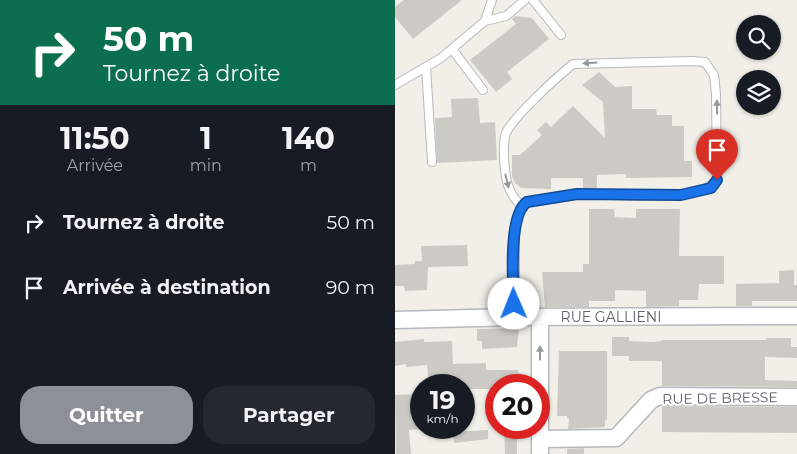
<!DOCTYPE html>
<html lang="fr">
<head>
<meta charset="utf-8">
<style>
  :root { --surface:#171b24; --page:#242831; --text:#f1f3f6; --muted:#9ea1a6; --accent:#8c9099 }
  body { margin:0; font-family:Montserrat,sans-serif; background:var(--page); color:var(--text); height:100vh; display:flex; flex-direction:column; font-size:19px; white-space:nowrap }
  * { box-sizing:border-box; margin:0 }
  p { font-size:16px; color:var(--muted) }
  .icon { flex:none; width:28px; height:28px; fill:none; stroke:currentColor; stroke-width:2; stroke-linecap:round; stroke-linejoin:round }
  .map { position:relative; flex:1; overflow:hidden }
  .panel { display:flex; flex-direction:column; background:var(--surface); width:395px }
  .panel>* { flex:none }
  .hud { background:#0b6e4f; color:#fff; overflow:hidden }
  .controls { position:absolute; left:341px; top:15px; display:grid; gap:10px }
  .controls a { display:grid; place-items:center; width:45px; height:45px; border-radius:50%; background:var(--surface); box-shadow:0 1px 4px #0004; font-size:25px }
  .speed { position:absolute; left:15px; top:374px; display:flex; gap:10px; font-size:25px; font-weight:700; text-align:center }
  .speed>* { display:grid; place-content:center; width:65px; height:65px; border-radius:50%; background:var(--surface); box-shadow:0 1px 4px #0004; line-height:1 }
  .speed small { font-size:12px; font-weight:400 }
  .speed .limit { border:8px solid #d22; background:#fff; color:#111 }
  .pin { position:absolute; display:grid; place-items:center; width:42px; height:42px; color:#fff; margin:-51px -21px; border-radius:50% 50% 50% 0; rotate:-45deg; box-shadow:0 0 5px #0007 }
  .pin .icon { rotate:45deg }
  .me { position:absolute; width:55px; margin:-28px; rotate:359deg; stroke-linejoin:round; filter:drop-shadow(0 0 4px #0008) }
  .turn { display:flex; align-items:center; gap:18px; height:105px; padding:0 20px; font-size:22px }
  .turn .icon { width:65px; height:65px; stroke-width:2.5 }
  .turn b { display:block; font-size:35px; line-height:42px }
  .eta { display:flex; justify-content:space-evenly; align-items:center; height:85px; text-align:center }
  .eta b { font-size:30px; font-weight:700; line-height:35px }
  .button { display:flex; gap:10px; margin-top:auto; padding:10px 20px }
  .button a { flex:1; height:58px; border-radius:20px; background:var(--accent); color:#fff; font-size:20px; font-weight:700; line-height:58px; text-align:center }
  .button a+a { background:var(--page); color:var(--text) }
  ul { padding:0; list-style:none }
  li { display:flex; align-items:center; gap:15px; height:65px; padding:0 20px }
  li div { flex:1 }
  li b { display:block; font-size:19px }
  li em { font-style:normal }
  main { display:flex; flex:1; min-height:0 }
  .map>svg:first-child { display:block }
  .building { fill:#cccac5 }
  .lines { fill:none; stroke-linecap:round; stroke-linejoin:round }
  .lane-casing { stroke:#b5b8bc; stroke-width:10 }
  .street-casing { stroke:#b5b8bc; stroke-width:19 }
  .lane { stroke:#fff; stroke-width:8 }
  .street { stroke:#fff; stroke-width:16 }
  .oneway { fill:#979a9d }
  .route-casing { stroke:#114b97; stroke-width:12 }
  .route { stroke:#1a73e8; stroke-width:9 }
  .labels { text-anchor:middle; stroke-width:4; stroke-linejoin:round; paint-order:stroke }
  .street-label { font-size:14px; fill:#5f6368; stroke:#fff }
</style>
</head>
<body>
<main>
<section class="panel">
<div class="hud">
<div class="turn"><svg class="icon" aria-label="right" viewBox="0 0 24 24"><path d="M7 20v-9h11M14 6l5 5-5 5"/></svg><div><b>50 m</b>Tournez à droite</div></div>
</div>
<div class="eta">
<div><b>11:50</b><p>Arrivée</p></div>
<div><b>1</b><p>min</p></div>
<div><b>140</b><p>m</p></div>
</div>
<ul>
<li><svg class="icon" aria-label="right" viewBox="0 0 24 24"><path d="M7 20v-9h11M14 6l5 5-5 5"/></svg><div><b>Tournez à droite</b></div><em>50 m</em></li>
<li><svg class="icon" aria-label="arrive" viewBox="0 0 24 24"><path d="M6 21V4h12l-3 4 3 4H6"/></svg><div><b>Arrivée à destination</b></div><em>90 m</em></li>
</ul>
<div class="button"><a>Quitter</a><a>Partager</a></div>
</section>
<div class="map">
<svg width="402" height="454" viewBox="0 0 402 454">
  <rect width="100%" height="100%" fill="#f1efe8"/>
  <!-- building -->
  <path class="building" d="M9,0h58l-49,39 -18,-22v-10z
    M120,16l17,2 17,21 -42,33 5,7 -16,13 -26,-32 46,-36 -4,-5z
    M204,72l16,15 17,-1v23h24l1,6h15v11h12v35h8v16l-66,1v-4l-29,1v13h-14v-10h-32v11l-30,-1 -6,-5 -3,-7v-21h8l22,-20 -5,-5 9,-8 5,5 22,-21 32,32 -2,-36 -21,-17z
    M83,98l2,25 15,-1 2,38 -60,3 -2,-45 17,-1 -1,-18z
    M194,209h25l1,8 21,1v-9h44l-1,47h45v28h-25l-1,16h-19v6l-33,1v-16l-31,-1v11h-26v6h-44l-3,-35h41v-8h6z
    M72,245l1,21 -40,1 -1,23 -22,1 -1,-5h-9v-21l20,-1v-3h7l-1,-15z
    M399,270v15h3v16h-45v5h-16v-22l43,-1v-12z
    M124,328l-2,19 -35,2v-8h-5v-12z
    M217,337h17v4l23,1 10,-1v-1h104v-2h25v9h6v11l-32,-1v23l32,1v6l-135,-1v-25h-33v-5h-17z
    M29,339v3l28,-1 1,23 33,-1v7h32v3h3v12h-25v4h-32v-4h-35l-2,-20 -21,2v-3l-11,2v-24z
    M164,351h48v69h-2v7l-37,2 1,-11h-2v-2h-10z
    M22,394l2,35 -10,1 2,24h-15l-1,-59z
    M267,406l135,1v26l-135,-1z
    M109,428h13v26h-12z
    M93,430v9l-34,4 -1,-11z
    M189,448v6h-17v-5z"/>
  <g class="lines">
    <defs>
      <path id="lane" d="M138,0l28,35
        M90,21l7,-21
        M57,49l31,41
        M31,67l6,95
        M0,85l46,-27 44,-37 21,-5 19,-16
        M120,317v-92l6,-19c12,-8 24,-6 37,-8 6,-1 12,-3 19,-3 34,-4 117,12 140,-15l-1,-86 -2,-19 -9,-13 -13,-1 -119,3c-16,13 -59,52 -67,69 -4,12 -2,46 4,57 2,6 7,11 11,16"/>
      <path id="street" d="M145,317v137
        M0,320l120,-3 282,-1
        M145,439l76,-1 35,-38 9,-4 137,1"/>
    </defs>
    <!-- lane casing -->
    <use href="#lane" class="lane-casing"/>
    <!-- street casing -->
    <use href="#street" class="street-casing"/>
    <!-- lane -->
    <use href="#lane" class="lane"/>
    <!-- street -->
    <use href="#street" class="street"/>
  </g>
  <!-- one-way arrows -->
  <defs><path id="oneway-solid" d="M-6-.8H1V-3.2L6.5 0L1 3.2V.8H-6Z" transform="scale(1.25)"/></defs>
  <g class="oneway">
    <use href="#oneway-solid" transform="translate(195 63) rotate(177)"/>
    <use href="#oneway-solid" transform="translate(322 107) rotate(-91)"/>
    <use href="#oneway-solid" transform="translate(112 181) rotate(76)"/>
    <use href="#oneway-solid" transform="translate(145 353) rotate(-90)"/>
  </g>
  <g class="lines">
    <defs>
      <path id="route" d="M119,304c-1,-22 -6,-89 13,-102l50,-8 104,1 30,-7 6,-8"/>
    </defs>
    <!-- route casing -->
    <use href="#route" class="route-casing"/>
    <!-- route -->
    <use href="#route" class="route"/>
  </g>
  <g class="labels">
    <!-- street labels -->
    <g class="street-label">
      <text x="216" y="322">RUE GALLIENI</text>
      <text transform="translate(325 398) rotate(-1)" y="5">RUE DE BRESSE</text>
    </g>
  </g>
</svg>
<div class="controls">
<a><svg class="icon" aria-label="search" viewBox="0 0 24 24"><circle cx="10" cy="10" r="6"/><path d="M15 15l6 6"/></svg></a>
<a><svg class="icon" aria-label="layers" viewBox="0 0 24 24"><path d="M12 4l9 5-9 5-9-5zM3 14l9 5 9-5"/></svg></a>
</div>
<div class="speed"><div>19<small>km/h</small></div><div class="limit">20</div></div>
<div class="pin" style="left:322px;top:180px;background:#d93025"><svg class="icon" aria-label="arrive" viewBox="0 0 24 24"><path d="M6 21V4h12l-3 4 3 4H6"/></svg></div>
<svg class="me" style="left:119px;top:304px" viewBox="-20 -20 40 40"><circle r="19" fill="#fff"/><path d="M0-13L10 11 0 6-10 11z" fill="#1a73e8"/></svg>
</div>
</main>
</body>
</html>
